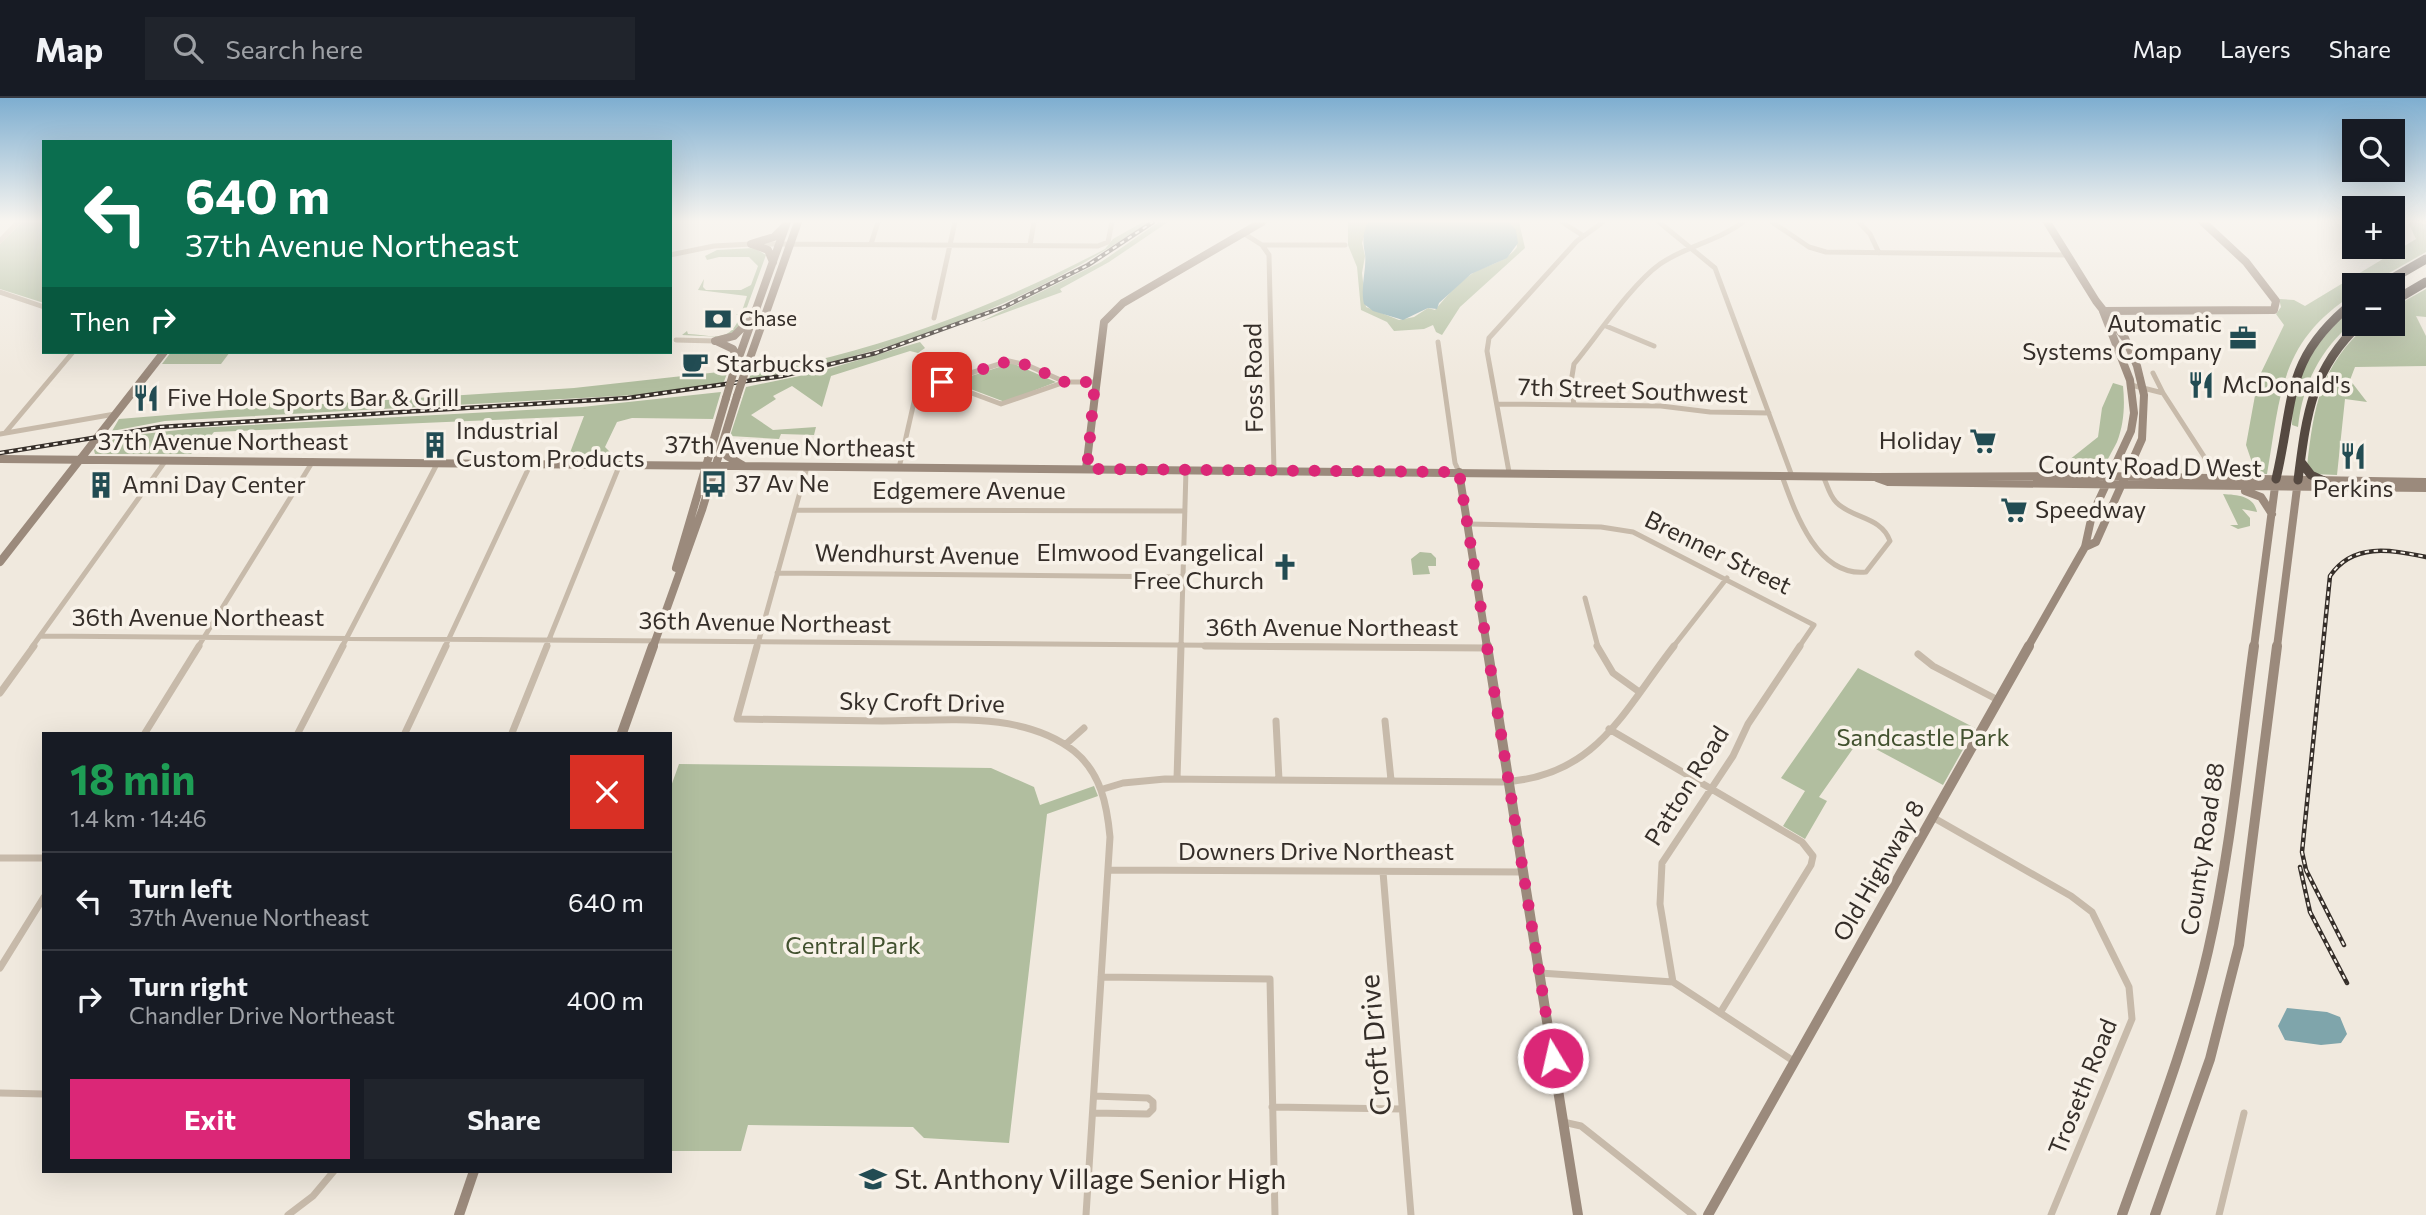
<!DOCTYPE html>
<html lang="en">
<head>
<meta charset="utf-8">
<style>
  :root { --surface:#171b24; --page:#20242c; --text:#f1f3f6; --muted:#9ea1a6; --line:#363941; --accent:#db2777 }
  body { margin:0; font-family:Commissioner,sans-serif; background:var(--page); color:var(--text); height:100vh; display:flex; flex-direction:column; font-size:26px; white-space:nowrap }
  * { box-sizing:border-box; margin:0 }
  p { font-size:23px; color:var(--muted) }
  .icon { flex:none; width:38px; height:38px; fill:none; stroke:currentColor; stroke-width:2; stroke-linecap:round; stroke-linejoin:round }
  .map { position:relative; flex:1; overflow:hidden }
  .side { position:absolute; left:42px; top:634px; width:630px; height:441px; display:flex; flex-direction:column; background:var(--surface); border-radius:0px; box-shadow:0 7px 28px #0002 }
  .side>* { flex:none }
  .guide { position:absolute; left:42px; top:42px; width:630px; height:214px; border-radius:0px; box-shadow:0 7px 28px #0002; background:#0b6e4f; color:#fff; overflow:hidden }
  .fabs { position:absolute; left:2342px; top:21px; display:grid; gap:14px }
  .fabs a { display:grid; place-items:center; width:63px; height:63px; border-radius:0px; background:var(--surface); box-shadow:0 7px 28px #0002; font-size:35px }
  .pin { position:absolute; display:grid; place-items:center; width:60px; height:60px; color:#fff; margin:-30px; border-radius:14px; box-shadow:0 4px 10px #0006 }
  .me { position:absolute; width:77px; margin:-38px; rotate:351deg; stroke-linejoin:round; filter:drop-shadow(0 0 5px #0008) }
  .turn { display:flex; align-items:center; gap:24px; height:147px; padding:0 28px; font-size:32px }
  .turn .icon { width:91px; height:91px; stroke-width:2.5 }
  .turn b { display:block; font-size:49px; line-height:60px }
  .then { display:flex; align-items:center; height:66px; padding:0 28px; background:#0003; gap:14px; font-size:26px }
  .round { display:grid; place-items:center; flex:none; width:74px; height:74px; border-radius:0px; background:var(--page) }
  .overview { display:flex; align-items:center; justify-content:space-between; height:119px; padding:0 28px }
  h1 { font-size:42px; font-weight:700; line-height:52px; color:#1e9e55 }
  .action { display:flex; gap:14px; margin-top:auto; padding:14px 28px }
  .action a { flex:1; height:80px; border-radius:0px; background:var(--accent); color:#fff; font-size:28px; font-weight:700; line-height:80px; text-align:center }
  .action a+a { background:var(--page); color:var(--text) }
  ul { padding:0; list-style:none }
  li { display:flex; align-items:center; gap:21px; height:98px; padding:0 28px; border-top:2px solid var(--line) }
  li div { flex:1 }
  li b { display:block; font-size:26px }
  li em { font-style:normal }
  header { display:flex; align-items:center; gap:42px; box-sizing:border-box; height:98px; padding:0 35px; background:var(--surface); border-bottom:2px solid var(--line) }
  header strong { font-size:33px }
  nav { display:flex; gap:38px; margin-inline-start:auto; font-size:24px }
  .search { width:490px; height:63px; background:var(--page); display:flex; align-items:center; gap:18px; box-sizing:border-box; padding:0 24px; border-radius:0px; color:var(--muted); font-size:26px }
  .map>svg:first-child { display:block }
  .green { fill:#b1be9f }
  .water { fill:#7fa5ab }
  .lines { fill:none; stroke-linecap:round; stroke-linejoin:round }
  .street-far1 { stroke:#c7baaa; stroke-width:5 }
  .street { stroke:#c7baaa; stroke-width:7 }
  .secondary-far1 { stroke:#9b8a7c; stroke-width:8 }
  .secondary { stroke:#9b8a7c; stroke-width:10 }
  .highway { stroke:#554941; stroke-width:9 }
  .rail-casing { stroke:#352e29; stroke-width:4.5 }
  .rail { stroke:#f8f2e9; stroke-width:2; stroke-dasharray:4.5; stroke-linecap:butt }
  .secondary-bridge { stroke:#9b8a7c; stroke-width:8 }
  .route { stroke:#db2777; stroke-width:12; stroke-dasharray:0 21.6 }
  .labels { text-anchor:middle; stroke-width:7; stroke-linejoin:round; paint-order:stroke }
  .far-poi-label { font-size:21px; fill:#352e29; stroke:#f8f2e9; text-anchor:start }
  .poi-label { font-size:24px; fill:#352e29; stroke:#f8f2e9; text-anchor:start }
  .street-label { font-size:24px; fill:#352e29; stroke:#f8f2e9 }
  .park-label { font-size:24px; fill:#42512f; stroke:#f8f2e9 }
  .near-street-label { font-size:28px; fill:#352e29; stroke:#f8f2e9 }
  .near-poi-label { font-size:28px; fill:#352e29; stroke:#f8f2e9; text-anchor:start }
</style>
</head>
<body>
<header>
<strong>Map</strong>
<div class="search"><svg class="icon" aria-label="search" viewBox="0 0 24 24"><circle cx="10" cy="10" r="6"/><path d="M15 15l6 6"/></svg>Search here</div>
<nav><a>Map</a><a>Layers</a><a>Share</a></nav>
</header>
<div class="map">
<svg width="2426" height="1117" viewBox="0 0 2426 1117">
  <rect width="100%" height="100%" fill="#f0e9de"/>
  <!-- green -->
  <path class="green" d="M22,124h22v81l-44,-14v-45z
    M1143,124h6c-100,69 -214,116 -332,143 -22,5 -45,12 -68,14l2,-6c27,-1 53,-10 79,-16 96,-25 186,-61 275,-108l8,-10z
    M1159,124h9l-59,40 -49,27 2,3 -82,30 121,-60z
    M1348,124h20l-6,21 3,13 -3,17 4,34 33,13 15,-3 14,-9 7,2c9,-11 22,-26 35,-35 16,-11 35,-11 47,-28l-3,-19 -5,-6h10l6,26 -65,59 -18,28 -6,-3 -3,-7 -9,4 -30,2 -7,-9 -26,-12 -4,-43 -9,-22z
    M2408,124l18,2v28l-58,33h-14v9c-75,48 -73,100 -87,180h-11l-10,-29 12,-66 26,-54 -8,-11 5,-7 -2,-8 15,1 11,6 111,-67z
    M754,150l12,7 -27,74 -15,8 -42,-2 5,-4 1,3c25,1 42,10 52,-18l-4,-2h5l6,-18 -49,-6 6,-11 -1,8 3,3h35l10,-5 7,-19 -9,-9h-30l-12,3 -2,-4 12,-6z
    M2426,191v28l-10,-1 10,20v30l-71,1 -5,13 17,22 -22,-3 -8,76 -23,-1 -7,-7c7,-62 13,-100 61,-143h24v-16z
    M2354,208v15c-34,29 -51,62 -56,106l-6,-2c1,-54 24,-83 62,-119z
    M920,244l5,6 -7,5 -8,-2 -79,25 -9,31 -30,-21 -19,10 3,3 -25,16 22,15 43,-3 -2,8 -33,-1 -2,5 -49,-3 16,-49 68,-14z
    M171,254h59l-9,12h-59z
    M1012,265l44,19 -51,20 -53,-20z
    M728,273l-5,13 -86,11 -472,26 -53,10 7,-12 122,-10 35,-7 48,2 250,-16z
    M2113,285l10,3c2,19 1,38 -6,56 -5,10 -12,21 -13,27l-45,-1 39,-31 4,-29z
    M721,294l-8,27 -81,-1 -15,4 -12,25 11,11h-48l16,-42 -370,16 -5,6 -7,1 -11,15h-96l-1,-4 14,-12 88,-10 386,-21z
    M2223,396c15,1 31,2 34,18l-15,-3 8,9v8l-12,3 -8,-4h8z
    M1420,454l11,1 5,5v8h-8l2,8 -17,1 -2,-16z
    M1858,570l117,60 -32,57 -84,-45 -40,57 8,4 -22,38 -22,-13 22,-35 -24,-13z
    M679,666l312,4 43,19 6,18 54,-19 4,10 -51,18 -38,329 -85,-5 -11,-11 -165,-2 -7,26h-71v-362z"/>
  <!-- water -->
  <path class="water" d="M1368,124h141l7,8 2,13 -11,15 -36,16 -32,29 -2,6 -9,-1 -25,12 -30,-9 -9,-7c-4,-18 3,-36 1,-50 -2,-11 -3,-20 3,-32z
    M2287,910l40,4 13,5 7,17 -6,9 -20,2 -36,-5 -7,-14z"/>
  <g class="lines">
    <!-- street-far1 -->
    <path class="street-far1" d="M1562,124l20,13
      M1659,124l56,46 77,208
      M1772,124l37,25 17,5 241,3
      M1859,124l11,12 9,19
      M1243,135l19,12 7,10 5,216
      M0,143l18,-19
      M871,146l7,-22
      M1030,147l4,-23
      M1262,147h83
      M670,157l44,-9 37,-2 347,2 10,-4 4,-20
      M0,194l44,15
      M934,220l21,-96
      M1606,228l48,20
      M676,242l39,1
      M1438,244l17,121 4,9
      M2153,275l10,20
      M919,283l23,1 67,-21 18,4 38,17
      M942,284l59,22 64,-22h30
      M2131,287l32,8 55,85
      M1497,306l164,2 49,6 59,1
      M1574,307l-3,-23 3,-18c23,-28 58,-80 86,-100 26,-18 58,-23 83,-42
      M5,335l68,-81
      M0,336l115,-20
      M2211,365l23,14
      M899,370l25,-110
      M1509,374l-22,-121 2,-13 88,-97 26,-19
      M1782,378c13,36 35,101 84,96l24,-31c-9,-25 -38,-22 -54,-39 -7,-7 -9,-18 -13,-26
      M795,412l390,1
      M1469,426l132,3 32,5 181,93 -15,22
      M777,475l406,4
      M1585,500l13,49
      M41,538l1375,11
      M32,549l134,-187
      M198,549l115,-186
      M342,549l96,-185
      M445,549l86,-184
      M546,549l74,-183
      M757,549l50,-180
      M1181,549l5,-177
      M1673,549l54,-69"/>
    <!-- street -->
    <path class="street" d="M757,548l-20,73c48,1 96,1 145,2 61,0 140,-11 192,30 27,22 33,54 36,86l-24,378
      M1205,548l283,2
      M1597,548l16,27 25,18
      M1918,556l15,12 65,34
      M0,595l34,-47
      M1276,623l3,59
      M1385,623l6,59
      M1609,631l193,113 11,14 -2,9 -91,148
      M145,635l54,-87
      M298,635l45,-87
      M405,635l41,-87
      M512,635l35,-87
      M1066,646l18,-16
      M1177,681l4,-133
      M1103,691l20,-6 42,-4 337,3c94,-5 120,-69 172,-136
      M1934,720l137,78 21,16 37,75 3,32 -81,196
      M0,760h44
      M1108,772l415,2
      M1383,774l28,343
      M0,870l44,-71
      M1540,875l133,9 122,80
      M1101,879l169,2 5,236
      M1673,884l-13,-78 2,-41 71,-107 15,-32 52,-78
      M0,995l44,1
      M1272,1009l130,2
      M1093,1015l55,1 5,-5v-7l-5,-4 -54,-2
      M1563,1024l18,4 112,89
      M288,1117l25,-19 21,-25
      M2219,1117l25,-102"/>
    <!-- secondary-far1 -->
    <path class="secondary-far1" d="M2047,124l49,79 29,37 12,28 7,29 -2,44 -46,103 -11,5
      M751,146l23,-7 10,-10
      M752,146l16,6 5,12
      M2103,213l171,-1 2,-9 -30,-39 -43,-40
      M715,243l19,-5 14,-14
      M716,243l17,8 5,10
      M745,274l53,-150
      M733,276l54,-152
      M724,347l3,11 17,10
      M0,361l1875,18 228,-1 323,6
      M1086,371l18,-147 19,-19 139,-81
      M1459,374l28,175
      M1877,380l11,4 538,6
      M2245,393l16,6 11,17
      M0,464l164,-210
      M676,470l50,-170
      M653,549l49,-137 35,-114
      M2028,549l57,-100 7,-32 39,-84 3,-18 -4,-33 -27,-69
      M2254,549l22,-168
      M2277,549l21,-167"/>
    <!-- secondary -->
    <path class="secondary" d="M1487,548l91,569
      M622,635l31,-87
      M459,1117l15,-44
      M1708,1117l321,-569
      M2122,1117c31,-87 65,-173 86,-264 23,-100 32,-204 46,-305
      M2155,1117l55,-156 29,-114 38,-299"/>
    <!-- highway -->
    <path class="highway" d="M2381,187l45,-26
      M2392,204l34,-20
      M2301,364l10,13 13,6
      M2276,381c19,-80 7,-120 78,-177
      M2298,382c8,-62 13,-111 62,-156"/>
    <defs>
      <path id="rail" d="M0,355l160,-26 468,-29 154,-22 94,-23 128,-46 84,-42 65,-43
        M2300,769l10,45 37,71
        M2344,847l-38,-75 -4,-18 28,-276c23,-34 61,-26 96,-19"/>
    </defs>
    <!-- rail casing -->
    <use href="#rail" class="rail-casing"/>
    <!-- rail -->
    <use href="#rail" class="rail"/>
    <!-- secondary-bridge -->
    <path class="secondary-bridge" d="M737,298l8,-24
      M726,300l7,-24"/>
  </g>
  <!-- sky -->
  <linearGradient id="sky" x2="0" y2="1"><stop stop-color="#7eaed0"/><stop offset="0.44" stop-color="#f8f5f0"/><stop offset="1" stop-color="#f8f5f0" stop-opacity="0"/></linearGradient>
  <rect width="2426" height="280" fill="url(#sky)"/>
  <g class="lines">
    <!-- route -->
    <path class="route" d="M942,284l67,-21 18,4 38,17h30l-8,87 372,3 94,586"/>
  </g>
  <!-- icons -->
  <defs>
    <symbol id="bank-bare" viewBox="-9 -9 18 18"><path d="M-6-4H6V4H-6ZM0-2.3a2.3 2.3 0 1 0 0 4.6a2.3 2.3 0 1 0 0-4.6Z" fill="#224c53" stroke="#f8f2e9" stroke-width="2.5" paint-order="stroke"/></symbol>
    <symbol id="office-bare" viewBox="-9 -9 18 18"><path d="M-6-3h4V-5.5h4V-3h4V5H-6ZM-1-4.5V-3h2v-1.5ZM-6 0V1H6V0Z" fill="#224c53" stroke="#f8f2e9" stroke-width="2.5" paint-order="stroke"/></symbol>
    <symbol id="cafe-bare" viewBox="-9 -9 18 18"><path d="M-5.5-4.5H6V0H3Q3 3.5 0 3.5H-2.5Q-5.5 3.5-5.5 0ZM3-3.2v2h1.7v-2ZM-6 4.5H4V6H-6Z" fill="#224c53" stroke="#f8f2e9" stroke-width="2.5" paint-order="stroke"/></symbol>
    <symbol id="restaurant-bare" viewBox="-9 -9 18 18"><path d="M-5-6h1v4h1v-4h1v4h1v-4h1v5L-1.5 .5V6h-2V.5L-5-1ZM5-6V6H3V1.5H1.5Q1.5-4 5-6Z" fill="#224c53" stroke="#f8f2e9" stroke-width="2.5" paint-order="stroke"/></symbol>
    <symbol id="supermarket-bare" viewBox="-9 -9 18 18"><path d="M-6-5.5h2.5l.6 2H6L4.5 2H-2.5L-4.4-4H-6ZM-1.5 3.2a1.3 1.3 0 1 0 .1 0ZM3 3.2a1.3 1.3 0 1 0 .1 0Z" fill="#224c53" stroke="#f8f2e9" stroke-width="2.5" paint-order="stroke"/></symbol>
    <symbol id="building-bare" viewBox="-9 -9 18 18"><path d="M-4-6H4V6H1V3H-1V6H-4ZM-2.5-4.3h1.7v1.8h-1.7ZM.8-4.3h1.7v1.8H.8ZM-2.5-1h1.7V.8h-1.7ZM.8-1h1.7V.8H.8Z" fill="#224c53" stroke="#f8f2e9" stroke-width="2.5" paint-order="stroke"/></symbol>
    <symbol id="bus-bare" viewBox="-9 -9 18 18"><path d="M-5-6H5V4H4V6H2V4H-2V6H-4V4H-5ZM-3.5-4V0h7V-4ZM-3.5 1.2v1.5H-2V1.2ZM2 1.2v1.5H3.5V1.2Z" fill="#224c53" stroke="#f8f2e9" stroke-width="2.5" paint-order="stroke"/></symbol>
    <symbol id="church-bare" viewBox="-9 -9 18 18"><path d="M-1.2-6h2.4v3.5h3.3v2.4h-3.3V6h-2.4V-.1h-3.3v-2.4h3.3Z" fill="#224c53" stroke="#f8f2e9" stroke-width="2.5" paint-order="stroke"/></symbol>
    <symbol id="school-bare" viewBox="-9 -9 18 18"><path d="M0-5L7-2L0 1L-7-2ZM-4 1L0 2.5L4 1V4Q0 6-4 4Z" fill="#224c53" stroke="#f8f2e9" stroke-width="2.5" paint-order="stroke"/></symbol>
  </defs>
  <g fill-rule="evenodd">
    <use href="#bank-bare" x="699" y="202" width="38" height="38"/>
    <use href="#office-bare" x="2224" y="221" width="38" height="38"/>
    <use href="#cafe-bare" x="676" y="247" width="38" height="38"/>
    <use href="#restaurant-bare" x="2182" y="268" width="38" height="38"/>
    <use href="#restaurant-bare" x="127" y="281" width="38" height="38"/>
    <use href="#supermarket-bare" x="1964" y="324" width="38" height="38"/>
    <use href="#building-bare" x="416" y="328" width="38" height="38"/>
    <use href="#restaurant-bare" x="2334" y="339" width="38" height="38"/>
    <use href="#bus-bare" x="695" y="367" width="38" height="38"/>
    <use href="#building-bare" x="82" y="368" width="38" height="38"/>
    <use href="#supermarket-bare" x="1995" y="393" width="38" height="38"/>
    <use href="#church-bare" x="1266" y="450" width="38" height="38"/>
    <use href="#school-bare" x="854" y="1062" width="38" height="38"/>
  </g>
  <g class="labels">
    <!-- far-poi labels -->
    <g class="far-poi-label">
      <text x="739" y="228">Chase</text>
    </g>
    <!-- poi labels -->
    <g class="poi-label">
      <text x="2222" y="234" text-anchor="end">Automatic<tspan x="2222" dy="28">Systems Company</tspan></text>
      <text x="716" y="274">Starbucks</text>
      <text x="2222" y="295">McDonald's</text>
      <text x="167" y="308">Five Hole Sports Bar &amp; Grill</text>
      <text x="456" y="341">Industrial<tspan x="456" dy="28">Custom Products</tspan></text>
      <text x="1962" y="351" text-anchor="end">Holiday</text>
      <text x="735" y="394">37 Av Ne</text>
      <text x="122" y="395">Amni Day Center</text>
      <text x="2353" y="399" text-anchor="middle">Perkins</text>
      <text x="2035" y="420">Speedway</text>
      <text x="1264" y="463" text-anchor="end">Elmwood Evangelical<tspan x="1264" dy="28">Free Church</tspan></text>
    </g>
    <!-- street labels -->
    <g class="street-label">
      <text transform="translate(1254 280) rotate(-91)" y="8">Foss Road</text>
      <text transform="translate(1633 293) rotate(2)" y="8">7th Street Southwest</text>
      <text x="223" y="352">37th Avenue Northeast</text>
      <text transform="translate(790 349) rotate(1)" y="8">37th Avenue Northeast</text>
      <text transform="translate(2150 369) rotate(1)" y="8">County Road D West</text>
      <text x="969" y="401">Edgemere Avenue</text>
      <text transform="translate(1718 455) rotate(26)" y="8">Brenner Street</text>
      <text transform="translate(917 457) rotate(1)" y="8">Wendhurst Avenue</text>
      <text x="198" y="528">36th Avenue Northeast</text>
      <text transform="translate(765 525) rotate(1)" y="8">36th Avenue Northeast</text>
      <text x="1332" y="538">36th Avenue Northeast</text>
      <text transform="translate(922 605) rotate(1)" y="8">Sky Croft Drive</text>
      <text transform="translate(1687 688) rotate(-58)" y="8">Patton Road</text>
      <text transform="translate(2203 751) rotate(-81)" y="8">County Road 88</text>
      <text x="1316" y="762">Downers Drive Northeast</text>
      <text transform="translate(1879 773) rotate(-60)" y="8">Old Highway 8</text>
      <text transform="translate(2083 989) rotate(-68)" y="8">Troseth Road</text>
    </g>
    <!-- park labels -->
    <g class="park-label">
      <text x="1923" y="648">Sandcastle Park</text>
      <text x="853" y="856">Central Park</text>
    </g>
    <!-- near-street labels -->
    <g class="near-street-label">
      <text transform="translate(1375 947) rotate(-95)" y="10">Croft Drive</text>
    </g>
    <!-- near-poi labels -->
    <g class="near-poi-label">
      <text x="894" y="1091">St. Anthony Village Senior High</text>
    </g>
  </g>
</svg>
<div class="fabs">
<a><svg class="icon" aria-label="search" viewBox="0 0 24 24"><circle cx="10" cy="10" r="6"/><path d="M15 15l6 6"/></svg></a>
<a>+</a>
<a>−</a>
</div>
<div class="pin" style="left:942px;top:284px;background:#d93025"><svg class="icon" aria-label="arrive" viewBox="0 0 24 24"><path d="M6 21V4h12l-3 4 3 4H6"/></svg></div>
<svg class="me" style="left:1553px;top:960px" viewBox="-20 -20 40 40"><circle r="17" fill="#db2777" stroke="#fff" stroke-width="3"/><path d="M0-11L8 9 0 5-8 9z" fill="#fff"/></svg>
<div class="guide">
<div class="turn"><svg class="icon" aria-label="left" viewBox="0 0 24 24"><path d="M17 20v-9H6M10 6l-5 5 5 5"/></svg><div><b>640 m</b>37th Avenue Northeast</div></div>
<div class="then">Then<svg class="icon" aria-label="right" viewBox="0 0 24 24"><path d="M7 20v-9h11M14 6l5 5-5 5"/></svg></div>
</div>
<section class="side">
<div class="overview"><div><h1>18 min</h1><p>1.4 km · 14:46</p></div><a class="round" style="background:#d93025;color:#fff"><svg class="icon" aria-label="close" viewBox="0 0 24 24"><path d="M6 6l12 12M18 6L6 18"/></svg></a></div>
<ul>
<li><svg class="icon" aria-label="left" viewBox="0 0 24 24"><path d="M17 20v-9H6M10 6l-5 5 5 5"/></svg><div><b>Turn left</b><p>37th Avenue Northeast</p></div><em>640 m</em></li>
<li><svg class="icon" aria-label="right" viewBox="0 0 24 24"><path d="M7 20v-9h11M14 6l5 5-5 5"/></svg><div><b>Turn right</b><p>Chandler Drive Northeast</p></div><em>400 m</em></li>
</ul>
<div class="action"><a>Exit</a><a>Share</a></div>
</section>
</div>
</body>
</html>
